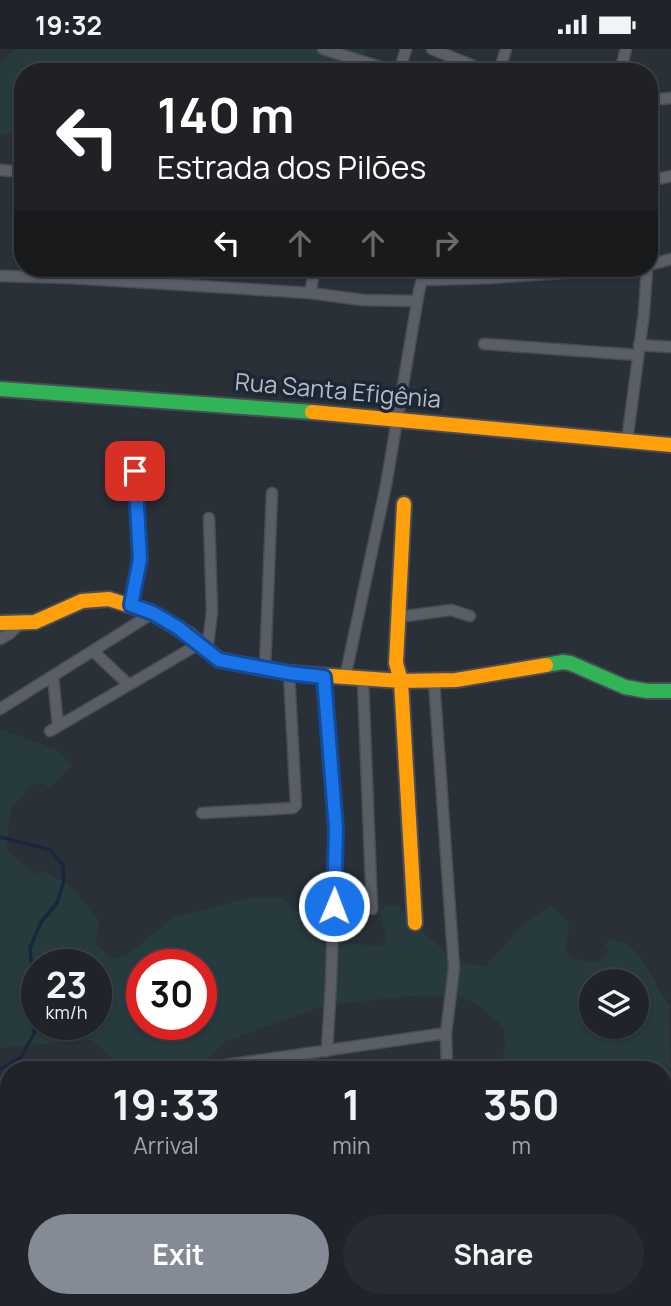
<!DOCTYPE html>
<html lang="en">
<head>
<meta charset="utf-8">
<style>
  :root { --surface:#20242a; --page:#282c32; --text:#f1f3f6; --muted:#a2a4a8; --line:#3d4147; --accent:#848b96 }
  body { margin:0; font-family:Manrope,sans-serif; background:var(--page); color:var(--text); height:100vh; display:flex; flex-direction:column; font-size:26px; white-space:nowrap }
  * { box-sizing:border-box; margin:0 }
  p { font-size:23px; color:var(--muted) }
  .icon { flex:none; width:38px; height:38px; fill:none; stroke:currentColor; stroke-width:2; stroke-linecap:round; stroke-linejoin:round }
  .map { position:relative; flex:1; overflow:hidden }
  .details { position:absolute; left:0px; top:1012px; width:672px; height:247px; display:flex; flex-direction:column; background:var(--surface); border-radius:28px 28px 0 0; box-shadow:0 2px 5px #0004,0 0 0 2px var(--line) }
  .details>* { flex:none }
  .guide { position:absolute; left:14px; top:14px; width:644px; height:214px; border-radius:28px; box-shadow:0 2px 5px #0004,0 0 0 2px var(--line); background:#202124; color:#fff; overflow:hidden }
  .fabs { position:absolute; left:579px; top:920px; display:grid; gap:14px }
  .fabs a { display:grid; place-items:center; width:70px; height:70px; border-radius:50%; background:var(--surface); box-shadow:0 2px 5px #0004,0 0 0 2px var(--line); font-size:35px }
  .speed { position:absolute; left:21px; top:900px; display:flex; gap:14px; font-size:35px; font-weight:700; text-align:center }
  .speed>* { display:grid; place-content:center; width:91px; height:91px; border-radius:50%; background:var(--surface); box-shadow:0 2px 5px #0004,0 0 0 2px var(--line); line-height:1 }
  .speed small { font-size:18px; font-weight:400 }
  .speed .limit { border:10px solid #d22; background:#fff; color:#111 }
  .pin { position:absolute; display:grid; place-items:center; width:60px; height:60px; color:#fff; margin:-30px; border-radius:14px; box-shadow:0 4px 10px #0006 }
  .me { position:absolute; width:77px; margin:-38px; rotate:1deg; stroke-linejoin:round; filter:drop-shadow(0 0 5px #0008) }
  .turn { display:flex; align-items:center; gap:24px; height:147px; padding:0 28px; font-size:32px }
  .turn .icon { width:91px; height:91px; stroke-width:2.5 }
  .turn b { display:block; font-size:49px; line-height:60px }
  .lanes { display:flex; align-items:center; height:66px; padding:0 28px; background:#0003; justify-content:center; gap:35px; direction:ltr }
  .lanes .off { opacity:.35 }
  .eta { display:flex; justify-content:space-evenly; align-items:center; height:119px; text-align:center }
  .eta b { font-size:42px; font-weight:700; line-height:49px }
  .action { display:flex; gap:14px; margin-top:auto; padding:14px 28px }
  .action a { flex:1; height:80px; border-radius:42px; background:var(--accent); color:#fff; font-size:28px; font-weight:700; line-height:80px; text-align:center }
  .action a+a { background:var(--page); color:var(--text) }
  .status { display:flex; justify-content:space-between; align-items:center; height:49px; padding:0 35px; background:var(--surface); direction:ltr }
  .status svg { height:19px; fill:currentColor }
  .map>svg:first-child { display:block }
  .green { fill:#273a3e; fill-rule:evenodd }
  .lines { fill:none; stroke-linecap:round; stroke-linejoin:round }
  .stream { stroke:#19273c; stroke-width:3.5 }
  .street-casing { stroke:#484c55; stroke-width:13 }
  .fast-casing { stroke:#484c55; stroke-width:18 }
  .slow-casing { stroke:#484c55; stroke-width:18 }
  .street { stroke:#5a5e66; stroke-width:10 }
  .fast { stroke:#30b455; stroke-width:14 }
  .slow { stroke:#ff9f0a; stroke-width:14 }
  .route-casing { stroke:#114b97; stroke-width:18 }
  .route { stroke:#1a73e8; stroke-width:12 }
  .labels { text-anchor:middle; stroke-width:7; stroke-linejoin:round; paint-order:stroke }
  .street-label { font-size:24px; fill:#b4bcc9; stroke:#1d2633 }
</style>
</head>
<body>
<div class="status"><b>19:32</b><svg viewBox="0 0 49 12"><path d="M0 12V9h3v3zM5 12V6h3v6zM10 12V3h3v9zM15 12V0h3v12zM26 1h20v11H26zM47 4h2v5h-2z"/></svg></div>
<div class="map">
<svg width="671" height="1257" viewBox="0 0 671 1257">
  <rect width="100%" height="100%" fill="#2a3038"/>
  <!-- green -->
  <path class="green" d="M14,0h352l-2,7 -20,16h-321v61l-21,2h-2v-72z
    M0,680l55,20 17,17 -22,23 -6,-5h-11l-22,24 -5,40 29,27 6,-5c33,15 40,26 59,55l-5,18 17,16 17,-6 45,-36 74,-19 34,-1 47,45 52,4 6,-6 -7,-29 6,-5 11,-1c24,23 52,61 88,61l39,-42 28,-18 17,17 -4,29c9,9 21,11 34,10l11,-11 -5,-6 5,-6 17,5 12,11 30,51 2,87h-8v-24h-164l6,-18 -1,-23 -24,-22 -23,-11 -46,1 -85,9 -102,37 -17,18 -5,9h-32l-9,-8 -40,7 -29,-28 -92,8zM37,915h59v60h-59zM142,915h59v60h-59zM592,933h45v45h-45z"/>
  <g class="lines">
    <!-- stream -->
    <path class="stream" d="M0,788l50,13 13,15 1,16 -7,22 -16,19 -11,26 6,61 -2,25 -13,23 -21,12"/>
    <defs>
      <path id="street" d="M323,0l73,23
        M432,0l56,23
        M399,23l7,-23
        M499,23l7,-23
        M620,23l6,-23
        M649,51l22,-2
        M0,121l23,2
        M649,132l22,-5
        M649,216l22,-6
        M0,227l71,2 239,15 53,7 54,1
        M422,231l67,-2 144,-10
        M310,244l5,-25
        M484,295l154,11
        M639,296l32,2
        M627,392l17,-128 3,-45
        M130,556c17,-53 2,-95 6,-147
        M398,568l53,-7 19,6
        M0,590l9,-5 13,-12
        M93,602l35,33
        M207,602l5,-39 -3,-94
        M265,619l7,-175
        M53,627l5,50
        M324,628l12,152 -5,154 -4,68
        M345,629l41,-193 33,-194 6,-23
        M363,631l9,229
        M434,631l20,288 -8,65 1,36
        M0,660l153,-96
        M50,682l149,-87
        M202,764l91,-5 3,-3 -7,-132
        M199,1020l247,-36"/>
      <path id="fast" d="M0,340l312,23
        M546,616l17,-3 7,1 55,24 22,4h24"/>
      <path id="slow" d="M312,363l359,33
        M404,455l-8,159 5,18 14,242
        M0,574l35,-1 47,-21 27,-2 44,14 36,22 30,25 70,13 112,8 55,-1 90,-15"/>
    </defs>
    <!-- street casing -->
    <use href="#street" class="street-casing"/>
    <!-- fast casing -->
    <use href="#fast" class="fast-casing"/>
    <!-- slow casing -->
    <use href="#slow" class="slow-casing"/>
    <!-- street -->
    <use href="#street" class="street"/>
    <!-- fast -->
    <use href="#fast" class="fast"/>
    <!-- slow -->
    <use href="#slow" class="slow"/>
  </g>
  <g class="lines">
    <defs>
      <path id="route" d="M135,422l5,88 -9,46 22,8 24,14 42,33 70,13 35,4 12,152 -2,77"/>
    </defs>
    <!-- route casing -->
    <use href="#route" class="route-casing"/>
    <!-- route -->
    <use href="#route" class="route"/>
  </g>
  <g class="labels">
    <!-- street labels -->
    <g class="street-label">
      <text transform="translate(338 342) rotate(5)" y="8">Rua Santa Efigênia</text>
    </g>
  </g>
</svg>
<div class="fabs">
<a><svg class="icon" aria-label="layers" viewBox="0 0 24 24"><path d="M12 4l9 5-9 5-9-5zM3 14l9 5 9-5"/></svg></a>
</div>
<div class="speed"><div>23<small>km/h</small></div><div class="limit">30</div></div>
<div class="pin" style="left:135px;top:422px;background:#d93025"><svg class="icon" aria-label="arrive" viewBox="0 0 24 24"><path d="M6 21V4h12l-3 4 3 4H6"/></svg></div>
<svg class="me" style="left:334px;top:857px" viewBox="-20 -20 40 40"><circle r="17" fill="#1a73e8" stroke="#fff" stroke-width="3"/><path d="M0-11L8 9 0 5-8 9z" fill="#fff"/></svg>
<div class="guide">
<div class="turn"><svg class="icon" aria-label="left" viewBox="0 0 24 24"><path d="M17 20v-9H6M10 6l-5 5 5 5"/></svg><div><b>140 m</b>Estrada dos Pilões</div></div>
<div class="lanes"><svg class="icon" aria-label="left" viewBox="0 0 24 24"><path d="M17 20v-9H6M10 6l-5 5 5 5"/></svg><svg class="icon off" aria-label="ahead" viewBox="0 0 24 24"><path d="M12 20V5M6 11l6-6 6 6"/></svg><svg class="icon off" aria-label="ahead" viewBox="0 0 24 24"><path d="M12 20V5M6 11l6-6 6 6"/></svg><svg class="icon off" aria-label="right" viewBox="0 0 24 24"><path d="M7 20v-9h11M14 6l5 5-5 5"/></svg></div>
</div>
<section class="details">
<div class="eta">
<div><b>19:33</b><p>Arrival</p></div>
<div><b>1</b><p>min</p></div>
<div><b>350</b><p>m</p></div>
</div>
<div class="action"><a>Exit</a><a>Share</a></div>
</section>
</div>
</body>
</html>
